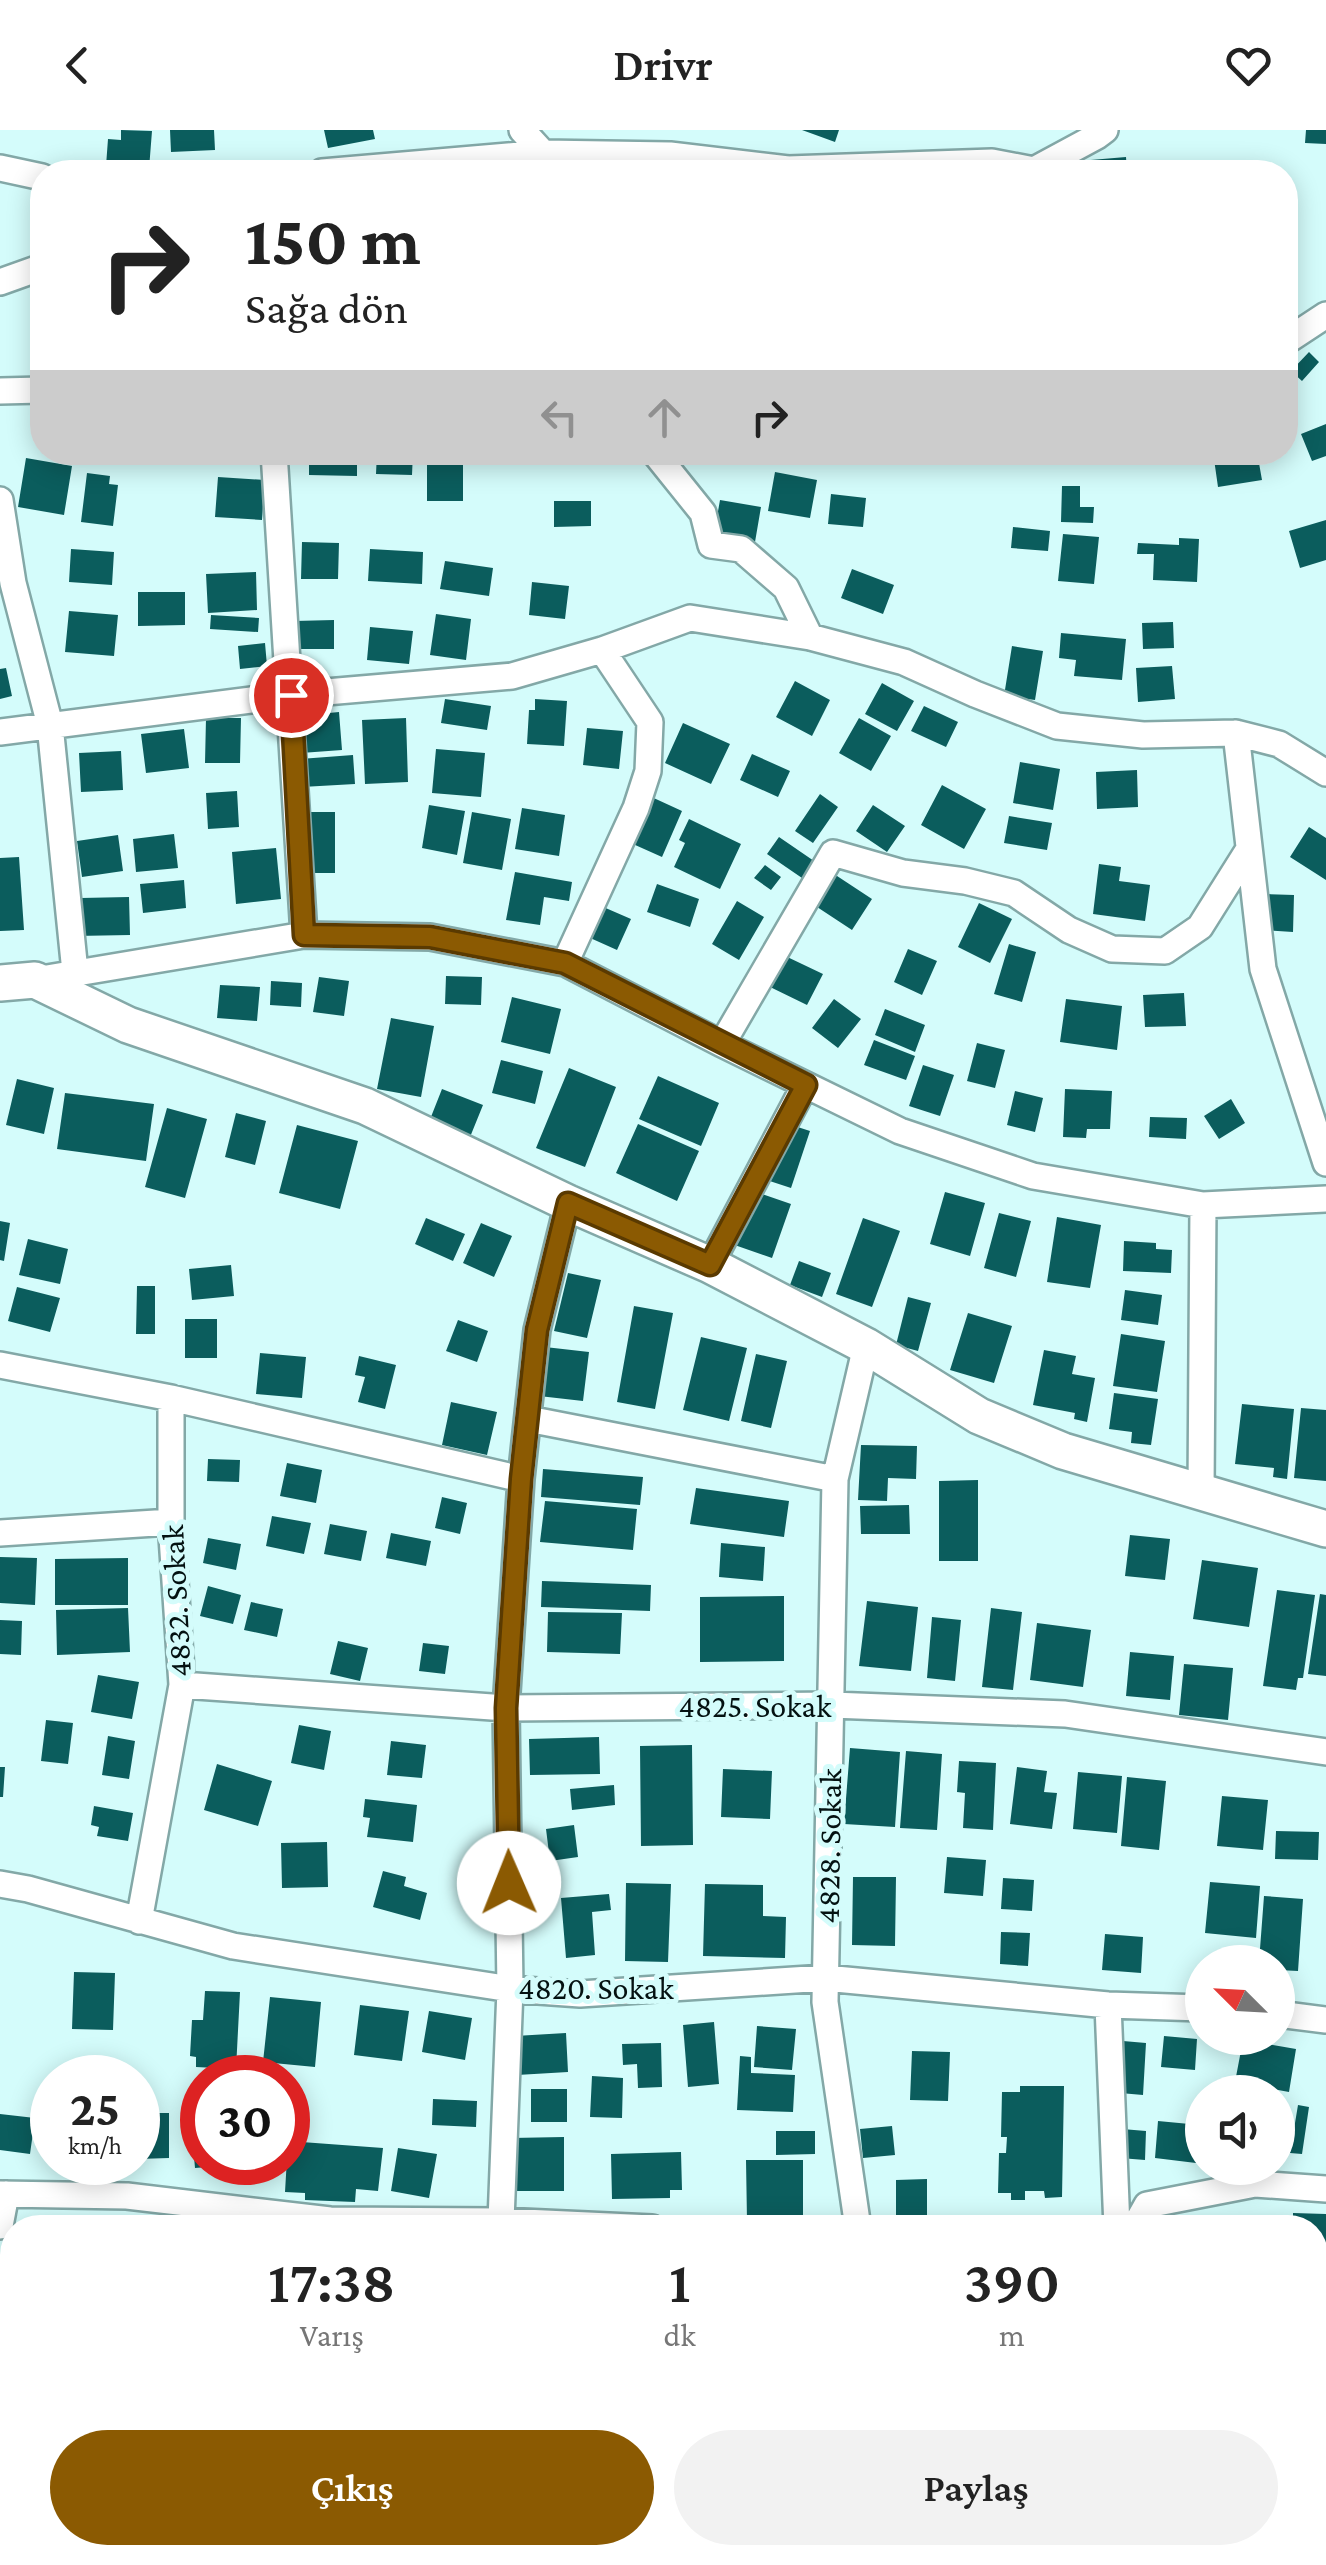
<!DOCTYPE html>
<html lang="tr">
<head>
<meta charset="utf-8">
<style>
  :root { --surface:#fff; --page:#f2f2f2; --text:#222; --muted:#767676; --accent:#8b5a02 }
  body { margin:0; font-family:"Crimson Pro",serif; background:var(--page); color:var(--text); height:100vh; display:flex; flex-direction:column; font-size:38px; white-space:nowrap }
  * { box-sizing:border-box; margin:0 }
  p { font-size:32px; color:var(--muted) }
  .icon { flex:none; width:55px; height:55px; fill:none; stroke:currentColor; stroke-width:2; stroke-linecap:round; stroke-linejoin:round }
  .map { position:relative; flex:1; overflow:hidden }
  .drawer { position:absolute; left:0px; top:2085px; width:1328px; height:350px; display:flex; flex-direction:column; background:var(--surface); border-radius:40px 40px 0 0; box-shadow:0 5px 25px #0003 }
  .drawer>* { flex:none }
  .guide { position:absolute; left:30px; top:30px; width:1268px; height:305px; border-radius:40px; box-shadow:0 5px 25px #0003; background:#fff; color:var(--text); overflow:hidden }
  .needle { width:65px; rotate:294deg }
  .tools { position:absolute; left:1185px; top:1815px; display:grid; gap:20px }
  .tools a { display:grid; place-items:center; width:110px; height:110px; border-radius:50%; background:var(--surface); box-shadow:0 5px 25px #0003; font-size:50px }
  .speed { position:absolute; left:30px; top:1925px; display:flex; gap:20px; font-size:50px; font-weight:700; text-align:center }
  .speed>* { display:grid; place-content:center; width:130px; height:130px; border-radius:50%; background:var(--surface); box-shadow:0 5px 25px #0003; line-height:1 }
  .speed small { font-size:25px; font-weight:400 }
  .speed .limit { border:15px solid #d22; background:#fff; color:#111 }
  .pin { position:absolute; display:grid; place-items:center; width:85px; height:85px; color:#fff; margin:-42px; border:5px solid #fff; border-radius:50%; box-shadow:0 2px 10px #0007 }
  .me { position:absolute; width:110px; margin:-55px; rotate:359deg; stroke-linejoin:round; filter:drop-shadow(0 0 8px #0008) }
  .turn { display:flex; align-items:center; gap:35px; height:210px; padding:0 50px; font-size:45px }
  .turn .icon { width:130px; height:130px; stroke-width:2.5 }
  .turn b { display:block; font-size:70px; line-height:85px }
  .lanes { display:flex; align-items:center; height:95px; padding:0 50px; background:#0003; justify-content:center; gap:50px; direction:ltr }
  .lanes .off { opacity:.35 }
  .eta { display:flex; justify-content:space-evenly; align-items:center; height:170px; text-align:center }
  .eta b { font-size:60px; font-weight:600; line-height:70px }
  .primary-button { display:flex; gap:20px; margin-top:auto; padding:20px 50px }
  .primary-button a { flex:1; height:115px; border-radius:60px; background:var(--accent); color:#fff; font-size:40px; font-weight:600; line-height:115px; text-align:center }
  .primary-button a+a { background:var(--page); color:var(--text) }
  header { display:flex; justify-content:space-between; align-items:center; height:130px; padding:0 50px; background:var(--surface); font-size:45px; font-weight:600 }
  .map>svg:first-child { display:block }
  .building { fill:#0b5d5d }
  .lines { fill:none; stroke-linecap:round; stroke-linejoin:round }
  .street-casing { stroke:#83a8a7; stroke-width:30 }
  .secondary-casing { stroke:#83a8a7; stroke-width:40 }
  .street { stroke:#fff; stroke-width:25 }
  .secondary { stroke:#fff; stroke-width:35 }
  .route-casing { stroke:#5a3a01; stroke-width:25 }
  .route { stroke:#8b5a02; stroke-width:18 }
  .labels { text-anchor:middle; stroke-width:10; stroke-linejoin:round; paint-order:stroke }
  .street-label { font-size:32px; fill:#041111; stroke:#d4fcfb }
</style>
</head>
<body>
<header><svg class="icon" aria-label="back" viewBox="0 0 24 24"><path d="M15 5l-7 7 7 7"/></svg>Drivr<svg class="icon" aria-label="heart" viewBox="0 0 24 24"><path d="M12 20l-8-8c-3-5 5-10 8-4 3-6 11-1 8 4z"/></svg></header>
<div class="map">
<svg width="1326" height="2435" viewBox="0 0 1326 2435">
  <rect width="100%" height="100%" fill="#d4fcfb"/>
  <!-- building -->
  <path class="building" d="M121,0l31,1 -3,38 -43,-3 2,-27 13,1z
    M170,0h44l1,20 -44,2z
    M324,0h49l2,9 -47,9z
    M802,0h37l-4,12z
    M1306,0h20v14l-21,-1z
    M1126,27l1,15h-47l-1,-11z
    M1309,222l10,10 -17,19 -11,-10z
    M1326,294v32l-14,5 -11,-27z
    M309,322h48v24l-48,-1z
    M377,322h36l-1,23 -36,-1z
    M1213,322h44l5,28 -44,7z
    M26,328l46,8 -8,49 -46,-8z
    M427,333h36v38h-36z
    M775,342l42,8 -7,38 -42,-7z
    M87,343l23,3 -1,8 9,1 -5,41 -32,-4z
    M218,347l47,3 -3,40 -47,-3z
    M1062,356h18v21h14l-1,16 -32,-1z
    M831,364l35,4 -3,29 -35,-3z
    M720,370l41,7 -6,35 -41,-8z
    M554,371h37v25l-37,1z
    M1326,390v40l-26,8 -11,-37z
    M1013,397l37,4 -2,20 -37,-3z
    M1063,404l36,3 -5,47 -36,-3z
    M1179,408l20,1 -2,43 -44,-2 1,-26h-17l1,-11 41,2z
    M302,412l37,1 -1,36h-37z
    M71,419l43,3 -2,33 -43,-3z
    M370,419l53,3 -1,32 -54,-3z
    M445,431l48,7 -4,28 -49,-7z
    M852,439l42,16 -11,29 -42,-16z
    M256,442l1,38 -49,3 -2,-39z
    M532,452l37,4 -4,33 -36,-4z
    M138,462h47v33l-47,1z
    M69,481l49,4 -4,41 -49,-4z
    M436,484l35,5 -5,41 -36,-5z
    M211,485l48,3 -1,14 -48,-3z
    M334,490v29h-40v-28z
    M1173,492l1,26 -31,1 -1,-26z
    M370,497l43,4 -4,33 -42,-4z
    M1061,503l65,6 -4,41 -48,-4 2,-16 -17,-2z
    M265,513l2,23 -27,3 -2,-23z
    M1012,516l31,5 -8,49 -31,-4z
    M1172,536l3,33 -37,3 -2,-34z
    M6,538l6,28 -12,3v-30z
    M795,551l35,19 -18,36 -36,-19z
    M882,553l32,18 -17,30 -32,-17z
    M445,569l46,7 -4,24 -46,-7z
    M535,569l32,2 -3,45 -37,-2 2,-34h6z
    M924,576l34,16 -12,25 -35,-16z
    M339,582l3,38 -41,3 -3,-37z
    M206,588h35l-1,45h-35z
    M406,588l2,64 -43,2 -3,-64z
    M859,588l32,18 -20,35 -32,-18z
    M683,593l47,21 -19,40 -46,-21z
    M587,598l36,3 -4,38 -36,-4z
    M184,599l5,39 -43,5 -5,-39z
    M436,619l49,4 -4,44 -49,-4z
    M121,621l2,39 -42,2 -2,-39z
    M752,624l38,17 -12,26 -38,-17z
    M353,625l2,29 -53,3 -2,-28z
    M1020,632l40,7 -7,41 -40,-7z
    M1137,640l1,37 -41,2 -1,-37z
    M942,655l44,24 -22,40 -43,-24z
    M237,661l2,36 -31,2 -2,-36z
    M645,664l37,17 -20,46 -38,-17z
    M820,664l18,13 -25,36 -18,-12z
    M429,675l36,6 -8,44 -35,-7z
    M873,675l32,21 -18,26 -31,-21z
    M522,678l43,7 -6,41 -44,-7z
    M310,682h25v61h-26z
    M472,682l39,7 -9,51 -39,-7z
    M1009,686l43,7 -5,27 -43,-7z
    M689,689l52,25 -21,45 -46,-22 11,-24 -6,-3z
    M1309,697l17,11v42l-36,-23z
    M174,704l4,34 -42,4 -3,-33z
    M118,705l5,36 -41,6 -5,-36z
    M779,707l35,24 -12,17 -35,-24z
    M276,718l5,51 -45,5 -4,-52z
    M19,727l5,73 -24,1v-73z
    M1099,734l22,3 -2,14 31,4 -5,36 -52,-7z
    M765,735l16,12 -10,13 -17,-12z
    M515,742l57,10 -3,19 -25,-4 -4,28 -34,-5z
    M834,744l38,25 -20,31 -38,-25z
    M184,750l2,28 -43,5 -3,-29z
    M657,754l42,15 -9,28 -43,-15z
    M1264,764l30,1 -1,37 -31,-2z
    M129,767l1,38 -55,1 6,-21v-17z
    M737,771l27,16 -25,43 -27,-16z
    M979,773l33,16 -22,44 -32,-16z
    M601,776l30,13 -14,31 -29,-13z
    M1009,814l27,8 -14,50 -28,-8z
    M908,819l29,12 -15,34 -28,-13z
    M781,824l42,20 -16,31 -41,-20z
    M446,846l36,1 -1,28 -36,-1z
    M319,847l30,4 -5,35 -31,-4z
    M271,851l31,2 -1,24 -31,-2z
    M220,855l40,2 -3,34 -40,-3z
    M1184,863l2,33 -41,1 -2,-32z
    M512,867l49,12 -11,45 -49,-12z
    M834,869l27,20 -23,29 -26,-20z
    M1066,869l56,7 -5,44 -57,-8z
    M885,879l40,16 -10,27 -40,-17z
    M391,888l43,8 -13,71 -44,-8z
    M874,910l41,16 -9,24 -42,-15z
    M977,913l28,7 -10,38 -28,-7z
    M501,930l42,11 -8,33 -43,-11z
    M923,935l31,10 -14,41 -31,-10z
    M569,938l47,19 -31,80 -49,-19z
    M658,946l61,27 -18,43 -62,-27z
    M17,949l37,9 -10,46 -38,-9z
    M442,959l41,16 -15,37 -41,-15z
    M1065,959l47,2 -2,38h-23l-1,9 -23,-1z
    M1015,961l28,7 -8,34 -28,-7z
    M65,963l89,11 -8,57 -89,-12z
    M1231,969l14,24 -26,16 -15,-23z
    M167,978l40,11 -22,79 -40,-11z
    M236,983l30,8 -11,44 -30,-8z
    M1150,987l37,1 -1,21 -37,-2z
    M776,990l34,11 -19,57 -34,-11z
    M638,994l61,27 -22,50 -61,-28z
    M297,995l61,16 -18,68 -61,-16z
    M745,1058l46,16 -19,54 -46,-16z
    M945,1062l40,11 -15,53 -40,-12z
    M999,1083l32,8 -15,56 -32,-9z
    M1057,1087l44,8 -11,63 -43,-6z
    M426,1088l39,16 -12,27 -38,-17z
    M863,1088l37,13 -28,76 -36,-13z
    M0,1091l10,2 -6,38 -4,-1z
    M481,1093l31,13 -18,41 -31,-14z
    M28,1109l40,10 -8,35 -41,-9z
    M1124,1111l32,2v6l16,1 -1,23 -48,-2z
    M799,1131l32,12 -9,24 -32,-12z
    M231,1135l3,31 -42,4 -3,-31z
    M568,1143l33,7 -14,58 -33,-7z
    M137,1156h18v48h-19z
    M17,1157l43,11 -10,34 -42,-11z
    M1125,1160l37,5 -4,30 -37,-5z
    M908,1167l23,6 -13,48 -22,-6z
    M634,1176l39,7 -18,96 -38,-7z
    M968,1183l44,13 -18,57 -44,-13z
    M185,1189h32v39h-32z
    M458,1190l30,11 -11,31 -31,-11z
    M1121,1204l44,7 -8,51 -44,-6z
    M701,1207l46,11 -18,73 -46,-11z
    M545,1217l44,5 -6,49 -44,-5z
    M1044,1220l32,6 -4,18 23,4 -8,44 -13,-3 1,-6 -42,-8z
    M260,1223l46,4 -4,41 -46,-4z
    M756,1224l31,7 -16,67 -30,-7z
    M359,1226l37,9 -11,44 -27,-7 7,-25 -10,-2z
    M1114,1263l44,6 -7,46 -20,-2 1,-11 -23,-3z
    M451,1272l46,10 -10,43 -45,-10z
    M1242,1274l52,5 -7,70 -14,-2 1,-9 -39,-4z
    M1301,1278l25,2v71l-32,-3z
    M861,1315l56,1 -1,33 -28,-1 -1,23 -29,-1z
    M208,1329l32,1 -1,22 -32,-1z
    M287,1333l35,7 -6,33 -36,-7z
    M543,1339l100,8 -3,28 -99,-8z
    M978,1350v81h-39v-80z
    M696,1358l93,13 -5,36 -94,-13z
    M442,1367l25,6 -7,31 -25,-6z
    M545,1371l92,8 -4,41 -93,-8z
    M909,1375l1,29h-49l-1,-28z
    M272,1386l39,7 -7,31 -38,-8z
    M330,1394l37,7 -6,30 -37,-7z
    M391,1403l40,8 -5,25 -40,-8z
    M1130,1405l40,4 -5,41 -40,-4z
    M208,1408l33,6 -5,26 -33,-7z
    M721,1413l44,4 -2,34 -44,-4z
    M0,1427l37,1 -2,47 -35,-2z
    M128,1428v47h-73v-46z
    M1202,1430l56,8 -9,59 -56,-8z
    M542,1451l109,4 -1,26 -109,-4z
    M208,1456l33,9 -8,29 -33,-8z
    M1277,1460l38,5 -12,83h-5l-2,12 -33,-4z
    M1320,1464l6,1v81l-18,-2z
    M784,1466v65l-84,1v-65z
    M867,1471l51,6 -7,64 -52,-5z
    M251,1472l32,7 -6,28 -33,-7z
    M128,1478l2,44 -73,3 -1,-45z
    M991,1478l31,4 -9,78 -31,-3z
    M548,1482l74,1 -2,41 -73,-2z
    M932,1487l29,3 -6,61 -28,-3z
    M0,1490l22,1 -1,34 -21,-1z
    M1037,1493l54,7 -8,57 -53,-7z
    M338,1511l30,7 -8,33 -30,-7z
    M423,1513l26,3 -4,28 -26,-3z
    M1130,1522l44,4 -4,44 -44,-4z
    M1184,1534l49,4 -5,52 -49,-5z
    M98,1545l41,7 -7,37 -41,-7z
    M46,1590l27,3 -5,41 -27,-3z
    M299,1595l32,6 -7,39 -33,-7z
    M108,1606l27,5 -6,38 -27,-4z
    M599,1607l1,37 -70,1 -1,-36z
    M391,1611l35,4 -4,33 -35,-3z
    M692,1615l1,100 -52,1 -1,-100z
    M850,1618l50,4 -5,75 -51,-3z
    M906,1621l36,3 -5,76 -37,-2z
    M959,1631l37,2 -3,67 -30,-2 2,-35 -8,-1z
    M217,1634l55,17 -14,45 -54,-16z
    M0,1637h5l-2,30h-3z
    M1017,1637l30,4 -3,21 13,1 -5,36 -42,-5z
    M723,1639l49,2 -2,48 -49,-2z
    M1078,1642l44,4 -5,57 -44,-4z
    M1127,1647l39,4 -7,69 -38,-4z
    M614,1655l1,20 -43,5 -2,-21z
    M1222,1666l46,4 -5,50 -46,-4z
    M365,1669l52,6 -4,37 -46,-5 3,-19 -7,-1z
    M94,1676l39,7 -5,28 -31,-5 2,-9 -8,-2z
    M574,1695l4,32 -28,4 -4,-32z
    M1276,1701l43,1 -1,28 -43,-1z
    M327,1712l1,45 -46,1 -1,-45z
    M947,1727l39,3 -3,36 -39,-3z
    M383,1741l23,6 -2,9 23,7 -7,27 -47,-13z
    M853,1747h43l-1,69 -43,-1z
    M1003,1748l31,2 -2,31 -31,-2z
    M1210,1752l50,4 -4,52 -51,-5z
    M626,1753l45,1 -3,78 -43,-1z
    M705,1754l58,1v31l23,1 -1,41 -82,-2z
    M609,1764l2,16 -19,2 3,43 -29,3 -5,-60z
    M1264,1766l39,3 -5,72 -20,-1v-8h-19z
    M1001,1802l29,1 -2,33 -28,-2z
    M1105,1804l38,3 -2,36 -39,-3z
    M74,1842l41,1 -2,57 -41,-1z
    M205,1861l35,1 -4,77 -40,-2v-10l-6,-1 2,-36h11z
    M270,1867l51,5 -6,65 -52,-5z
    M360,1875l49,6 -7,50 -48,-6z
    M429,1881l43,7 -7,42 -43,-8z
    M714,1892l5,62 -31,3 -5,-62z
    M757,1896l39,3 -4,41 -38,-3z
    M566,1903l2,39 -51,3 -2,-39z
    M1164,1906l33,3 -2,31 -34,-3z
    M1243,1910l53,9 -7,43 -54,-10z
    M1123,1911l23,2 -3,52 -23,-2z
    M661,1913l1,44 -24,1 -1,-24 -14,1 -1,-21z
    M912,1921l38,1 -2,49 -38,-1z
    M740,1926l11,1v16l44,2 -2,37 -56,-2z
    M592,1946l31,2 -1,40 -32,-1z
    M1020,1956h44l-2,111 -17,1 -1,-7h-19v9h-14v-7h-13l1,-40h7l1,-16h-6l1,-45h18z
    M531,1959h36v33h-36z
    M433,1969l44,2 -1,26 -44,-2z
    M1278,1974l6,1 -5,24 -1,-1z
    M1298,1975l11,2 -7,47 -12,-1z
    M138,1983h31v45l-31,1z
    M0,1984l35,4 -5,36 -30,-4z
    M1158,1991l42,4 -4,38 -41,-5z
    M892,1996l3,29 -32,3 -3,-29z
    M1122,1999l24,2 -1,29 -25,-2z
    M776,2001h39v23l-39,1z
    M202,2002v30h30v3l-37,3 -3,-35z
    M564,2007v54h-53v-53z
    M288,2011l95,7 -5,43 -22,-2 -1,13 -50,-2v-7l-20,-1z
    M398,2018l39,6 -8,44 -38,-7z
    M681,2022l1,38h-12v8l-58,1 -1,-45z
    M746,2030h57v60l-56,1z
    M927,2049v42h-31v-41z
    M1293,2083l33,1v36h-11v-22h-22z
    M1233,2093l38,1v4h-38z
    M1315,2212h11v48h-11z
    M0,2238h12v41l-12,-1z
    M12,2284v52l-12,2v-53z
    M1315,2315l11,1v46h-11z
    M0,2410h12v12h19v13h-31z
    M47,2422h31l-1,13h-31z
    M92,2422l27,3 -1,10h-27z
    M338,2422h37l2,13h-37z
    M516,2422h45l1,13h-44z
    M633,2422h34l-1,12 -34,-2z
    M689,2422h45v13h-46z
    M766,2422h91v13h-92z
    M960,2422h62l-1,13h-62z
    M1025,2422h23l-1,13h-24z
    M1105,2422h32v13h-32z
    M1231,2422h45l-1,13h-45z
    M287,2425l1,10h-18l-1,-9z"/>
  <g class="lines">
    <defs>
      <path id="street" d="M522,0l21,23
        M0,38l42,9
        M322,42l221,-19 127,2 118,14 204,-7 42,8 63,-34 8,-6
        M0,152l42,-15
        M1285,212l41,-27
        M0,261l42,-1
        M274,322l30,483
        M654,322l49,61 8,32 30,4 45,39 24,49
        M0,370l13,83 37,142 25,247
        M0,602l291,-37 221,-19 90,-26 88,-32 120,19 94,25 71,32 82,32 86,9 93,-2 43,11 47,29
        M1236,603l27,236 63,194
        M565,833l71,-155 12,-37 2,-49 -48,-72
        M35,850l269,-45 126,2 135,26 157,81 178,87 133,45 170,29 123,-6
        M722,914l111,-191 70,20 62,8 49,12 55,37 43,19 53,2 35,-24 49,-78
        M710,1135l95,-180
        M0,1235l171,33 350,81
        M528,1289l307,60
        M1201,1362l2,-287
        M0,1403l171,-11
        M182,1555l324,23 326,-3 233,9 261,38
        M0,1754l28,5 205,57 277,43 70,5 245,-16 283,27 94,3
        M139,1791l43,-236 -11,-163v-124
        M1108,1875l9,223
        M1278,1884l48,6
        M0,2064l127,2 203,24 171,1 151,7
        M501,2091l9,-232 -4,-281 15,-229 16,-149 31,-127
        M0,2096l6,-32
        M858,2098l-33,-226 10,-523 31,-133
        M1134,2098l13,-23 108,-21 71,5
        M0,2364h12
        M1315,2369l11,2
        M324,2422l2,13
        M924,2422l2,13
        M1225,2422v13"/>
      <path id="secondary" d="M0,853l35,-3 93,45 237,81 203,97 142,62 156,81 113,70 84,35 263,78"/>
    </defs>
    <!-- street casing -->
    <use href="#street" class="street-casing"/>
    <!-- secondary casing -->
    <use href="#secondary" class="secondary-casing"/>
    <!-- street -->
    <use href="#street" class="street"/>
    <!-- secondary -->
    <use href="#secondary" class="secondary"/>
  </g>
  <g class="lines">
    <defs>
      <path id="route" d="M291,565l13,240 126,2 135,26 241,122 -96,180 -142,-62 -31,127 -16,149 -15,229 3,175"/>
    </defs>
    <!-- route casing -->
    <use href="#route" class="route-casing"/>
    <!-- route -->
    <use href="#route" class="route"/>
  </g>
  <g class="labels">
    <!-- street labels -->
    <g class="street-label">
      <text transform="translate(176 1471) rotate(-93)" y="11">4832. Sokak</text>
      <text x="755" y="1587">4825. Sokak</text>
      <text transform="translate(829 1716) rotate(-89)" y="11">4828. Sokak</text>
      <text x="596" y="1869">4820. Sokak</text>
    </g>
  </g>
</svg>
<div class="tools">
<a><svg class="needle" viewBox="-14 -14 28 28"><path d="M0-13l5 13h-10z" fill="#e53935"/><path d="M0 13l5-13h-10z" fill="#767676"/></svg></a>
<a><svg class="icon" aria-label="sound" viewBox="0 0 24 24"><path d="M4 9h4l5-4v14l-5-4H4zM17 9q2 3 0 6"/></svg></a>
</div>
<div class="speed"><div>25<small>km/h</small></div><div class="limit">30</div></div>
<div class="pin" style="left:291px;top:565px;background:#d93025"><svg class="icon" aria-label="arrive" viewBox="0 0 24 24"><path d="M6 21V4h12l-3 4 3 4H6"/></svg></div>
<svg class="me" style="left:509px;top:1753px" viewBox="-20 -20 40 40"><circle r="19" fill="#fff"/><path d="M0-13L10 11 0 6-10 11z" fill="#8b5a02"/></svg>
<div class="guide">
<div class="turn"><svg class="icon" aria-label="right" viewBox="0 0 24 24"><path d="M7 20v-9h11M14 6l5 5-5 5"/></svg><div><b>150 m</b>Sağa dön</div></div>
<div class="lanes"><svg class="icon off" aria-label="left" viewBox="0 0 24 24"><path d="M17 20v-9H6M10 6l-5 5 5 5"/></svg><svg class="icon off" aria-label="ahead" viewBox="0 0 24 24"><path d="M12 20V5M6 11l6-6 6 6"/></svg><svg class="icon" aria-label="right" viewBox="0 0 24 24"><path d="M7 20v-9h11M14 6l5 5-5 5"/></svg></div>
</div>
<section class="drawer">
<div class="eta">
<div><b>17:38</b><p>Varış</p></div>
<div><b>1</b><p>dk</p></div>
<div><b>390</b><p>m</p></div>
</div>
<div class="primary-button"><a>Çıkış</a><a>Paylaş</a></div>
</section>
</div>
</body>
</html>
